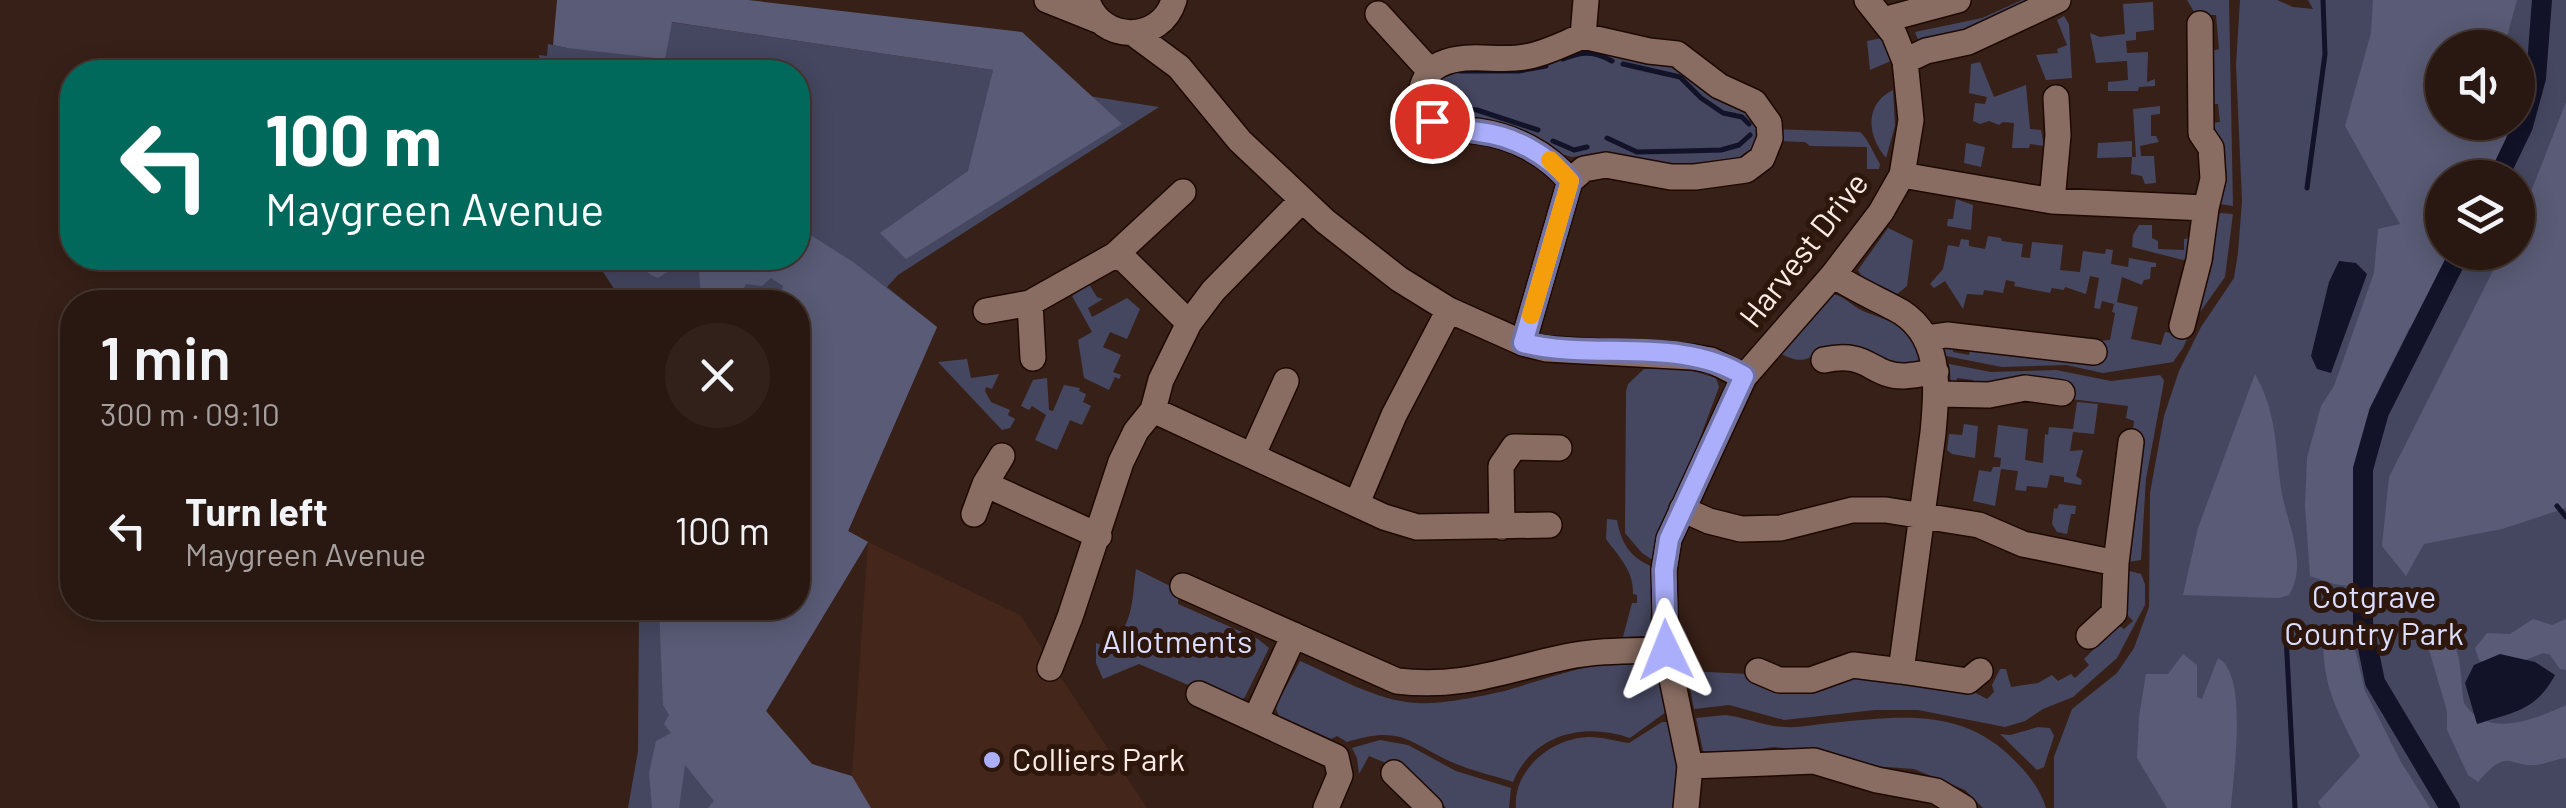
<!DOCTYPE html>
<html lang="en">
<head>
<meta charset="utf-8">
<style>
  :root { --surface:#291811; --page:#31211a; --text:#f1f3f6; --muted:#a5a09f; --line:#453731 }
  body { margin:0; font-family:Barlow,sans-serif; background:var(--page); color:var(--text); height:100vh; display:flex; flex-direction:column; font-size:38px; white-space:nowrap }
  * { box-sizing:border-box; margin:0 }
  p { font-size:32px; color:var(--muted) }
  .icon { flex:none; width:55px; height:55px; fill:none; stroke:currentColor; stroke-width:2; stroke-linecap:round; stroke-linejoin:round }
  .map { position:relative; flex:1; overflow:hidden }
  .panel { position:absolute; left:60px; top:290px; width:750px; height:330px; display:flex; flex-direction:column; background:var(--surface); border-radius:40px; box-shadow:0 5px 25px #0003,0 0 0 2px var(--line) }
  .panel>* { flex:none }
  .top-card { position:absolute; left:60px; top:60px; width:750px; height:210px; border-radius:40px; box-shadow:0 5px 25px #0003,0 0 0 2px var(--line); background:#00695c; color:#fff; overflow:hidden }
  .tools { position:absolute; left:2425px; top:30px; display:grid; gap:20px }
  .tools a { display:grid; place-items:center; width:110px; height:110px; border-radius:50%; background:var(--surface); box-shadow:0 5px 25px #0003,0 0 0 2px var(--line); font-size:50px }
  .pin { position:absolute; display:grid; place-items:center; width:85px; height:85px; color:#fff; margin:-42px; border:5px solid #fff; border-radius:50%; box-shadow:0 2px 10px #0007 }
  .me { position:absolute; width:110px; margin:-55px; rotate:358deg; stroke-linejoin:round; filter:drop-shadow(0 0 8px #0008) }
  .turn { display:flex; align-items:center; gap:35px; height:210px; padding:0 40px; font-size:45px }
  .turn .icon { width:130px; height:130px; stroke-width:2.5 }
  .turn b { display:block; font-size:70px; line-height:85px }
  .round { display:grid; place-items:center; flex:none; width:105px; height:105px; border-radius:52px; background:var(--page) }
  .head { display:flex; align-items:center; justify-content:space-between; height:170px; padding:0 40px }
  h1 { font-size:60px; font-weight:600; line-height:75px }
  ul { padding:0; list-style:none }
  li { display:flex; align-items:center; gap:30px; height:140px; padding:0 40px }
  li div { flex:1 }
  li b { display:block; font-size:38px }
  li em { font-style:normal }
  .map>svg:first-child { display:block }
  .built { fill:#44271a }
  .green { fill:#454760; fill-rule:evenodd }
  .forest { fill:#5a5c77 }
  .water { fill:#121228 }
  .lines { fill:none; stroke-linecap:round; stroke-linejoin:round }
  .stream { stroke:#121228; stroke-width:5 }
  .canal { stroke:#121228; stroke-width:20 }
  .minor-casing { stroke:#1e0903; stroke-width:28 }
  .minor { stroke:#896d62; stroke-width:25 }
  .route-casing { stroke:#6f72a3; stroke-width:25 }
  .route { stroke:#abaffb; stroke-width:18 }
  .slow { stroke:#f59e0b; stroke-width:18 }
  .poi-dot { fill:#abaffb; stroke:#2d170d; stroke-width:4 }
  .labels { text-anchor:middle; stroke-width:10; stroke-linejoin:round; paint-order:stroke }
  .street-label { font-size:32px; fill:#fcebe5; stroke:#2d170d }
  .park-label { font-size:32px; fill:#dbdeff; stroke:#2d170d }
  .poi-label { font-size:32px; fill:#fcebe5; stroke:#2d170d; text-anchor:start }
</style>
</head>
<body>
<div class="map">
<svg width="2566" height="808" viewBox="0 0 2566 808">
  <rect width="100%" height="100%" fill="#372017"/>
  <!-- built -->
  <path class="built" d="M868,542l152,73 127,193h-276l-19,-32z"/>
  <!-- green -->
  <path class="green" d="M2022,0h19l-98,39 -2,-4 -10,3 -10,9 -6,-15 67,-14z
    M2187,0h42l4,206 -13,-2c3,-24 8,-61 -10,-81l10,-1 -2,-18h-9v-52l10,-3 -3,-34h-20z
    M2240,0h37l16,7 20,2 -5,-9h258v808h-512v-51l18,-48 45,-36 17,-25 15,-41 1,-114 14,-77 15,-45 22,-44 33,-49 4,-25 4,-52 -6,-136zM2442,48h76v74h-76zM2442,178h76v74h-76z
    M2153,2l1,28 -18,2v8l-10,1 1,12 21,-1 -1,30 8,-3v7l-16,1 -1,4h-30v-9l20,-2 -1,-19 -31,2 -6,-30 10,4 25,-3 -2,-30z
    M2064,16l5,8 3,54 -26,2 -10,-25 22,-2 -1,-4 10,-4 -10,-25z
    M671,22l322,48 -2,11 168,26 -261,168 -11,12 50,40 -89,204 20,11 -102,169 60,97h-198l10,-57 1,-143h159v-306h-180v-7l-24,-37h204v-186h-258l-1,-17 8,1 1,-12 19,4z
    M1882,38l11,22 -23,10 -3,-29z
    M1596,48l72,14 76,43 16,25 -4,15 -18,13 -55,6 -47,-1 -30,-11 -34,5 -11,-3 -79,-35h-29l-19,-11 -4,-24 11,-13z
    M1980,62l14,35 32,-12 4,44 11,1 3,16 -14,-2 -1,4h-17l2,-25 -11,-1 -4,3 -10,-4 -9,3 -7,-3 2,-18 10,1 2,-7 -18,-4 2,-29z
    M1893,90l2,36 -9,32c-19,-22 -22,-54 7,-68z
    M2160,106v8l-9,1v21h5l3,6 -19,4 1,10h13l2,27 -11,1 -3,-8 -11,-2 1,-17 -35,1 1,-15 34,-2v16h4l-3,-48z
    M1774,129l86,3c8,6 14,23 20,32l-1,5h-12v-22l-57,-1 -5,-4 -30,-1z
    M1966,143l19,4 -4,20 -17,-4z
    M1956,199l17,6 -2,25 -24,-4 1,-7h5z
    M2220,213l13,1 -8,63 -27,38 -15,33 -10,14 -70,11 -37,-8 -64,2 -56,-11 -4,-13h11v9l16,3 2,-9 8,6 73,7 45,-18 13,-1 5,-27 -3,-1 2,-8 -12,-3 -2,8 -6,-1 5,-30 -9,-2 -4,18 -21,-7 -1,3 -12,-2 -2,5 -36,-7 1,-4 -9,-2 -3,13 -19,-3 -1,5 -16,-1 -4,15 -18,-28 -11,7 -4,-4 13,-15 5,-24 11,2 2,-8 8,1v6l16,3 3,-13 13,2 1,3 21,3 -2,13 9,1 2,-16 31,3 -3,25 20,2 3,-21 22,3 1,-5 7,1 -2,14 17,3 1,-9 27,5v4h-5l-1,12 -6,1 -2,5 -20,-8 -5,25 21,5 -7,32 30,6 4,-13 11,2 28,-62 6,1 4,-16 -4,-2z
    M2139,225h13v13l6,3v8l26,1v-11l9,-1 -2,19 -8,3 -51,-13 1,-12z
    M1888,228l25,12 -6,46 -11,9 -31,-13 -7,-12z
    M1089,284l8,13 6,2 -15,9 4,9 35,-19 13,11 -13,30 -17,-7 -7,15 18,8 -8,17 8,3 -2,4 -4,-2 -6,13 -25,-12 -6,-38 14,-8 -20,-36z
    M1834,294c11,3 18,12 29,17 34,14 47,11 58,52 -35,6 -61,-6 -96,-7 -21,-2 -17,11 -44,-2z
    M967,359l4,19 28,-4 -7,15 -6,-2 -1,4 6,11 19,8 -2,5 7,4 -5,9 -8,2 -64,-68z
    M1949,364l42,8 65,-2 55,11 49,-6 4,5 -1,7 -17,92 -5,81 -13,2 8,-98 6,-2 3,-22 -13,-3 2,-16 -8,-3 2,-12 -65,-8 1,-18 -91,5v-5l-16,-2 -1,5h-5z
    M1680,367l36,11 3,9 -65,174 -12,-8 -17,-20 1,-141 2,-8 16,-15z
    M1047,378l2,32 4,1 11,-26 16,3 -1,3 7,3 -3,8 8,4 -9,19 -12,-5 -13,30 -22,-10 11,-25 -14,-9 -3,4 -8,-4 12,-26z
    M2077,402l21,2 -4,30 -21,-2 -3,19 13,-1 -7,26 6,4 -1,5 -17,-3v-5l-14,-2 -3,13 -20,-2 -1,5 -11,-1 3,-19 -17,-2 -6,37 -22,-5 6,-31 12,2 2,-5h7l1,-9 -7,-1 4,-32 30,4 -3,31 18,3 2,-29 3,1 1,-8 24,2z
    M1964,424l14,2 -3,32 -23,-4 -5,-4 2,-16 13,1z
    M2059,504l17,2 -1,8h-4l-4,20 -10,-2 -5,-8 2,-16 3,1z
    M1607,519l10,1c4,23 13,38 36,47l-3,64 -5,5 -22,1 9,-34h5v-8l-4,-1c1,-23 -14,-37 -27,-55z
    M1136,569l42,21v14l80,35 11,9 -24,49 -10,8 -96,-41 -36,15 -7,-16v-20l9,3c29,-15 27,-48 31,-77z
    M2126,570l15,4 4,10v21l-28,53 -44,39 -30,12 -18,12 -20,6 -87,-17h-43l-91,10 -55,-15 -35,4 -7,-38 170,8 2,-5 109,15 19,10 7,-7 -2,-7 8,-16h6l5,18 27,-4 14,-8 6,6 13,-7 4,4 14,-13 -5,-6 34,-34 6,4 9,-8 -10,-11z
    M1300,661c37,16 75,39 116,42 21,2 62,-6 84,-11 30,-7 131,-47 156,-23l10,43 -36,26c-46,-16 -97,-4 -117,44 -18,-6 -37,-10 -54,-17 -48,-19 -54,-42 -112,-23l-10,-6 -6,3 -52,-23 -3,-7 2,-7z
    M1725,715c21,2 41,12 60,12 15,1 31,-3 46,-4 71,-7 134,-16 186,40 13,13 24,28 29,45h-63l-18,-18 -51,-21 -41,-3 -56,-15 -44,-4 -39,6 -31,-2 -7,-33z
    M1662,722h7c8,29 12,56 3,86h-156c-3,-38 35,-70 73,-71 13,0 26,4 40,6z
    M2038,727l12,1 4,8 -10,31 -7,3 -37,-36 10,1z
    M1380,740l28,5 48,26 55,17 -2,20h-63l-13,-16 -38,-32 -4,5 -22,-9 -10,18 -2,-16 -5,-10z"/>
  <!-- forest -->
  <path class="forest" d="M557,0h191l274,32 100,92 -216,135 -26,-26 88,-62 25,-101 -321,-48 -7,37 -98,-11 -14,-3z
    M2373,0h144l-13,47 -62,1v74l67,1 -11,54 -56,1v74l26,1 -12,21 -47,55 -28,56 -23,84 1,112 -4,6 -21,-3 -24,-8 -5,-70 2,-48 14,-52 13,-20 40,-113 4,-44 22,-5 -55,-98 26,-93z
    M2566,102v406l-64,21 -78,15 -18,32 -24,-30 7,-69 113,-224 16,-1v-27z
    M798,227l55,35 84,65 -89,204 20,11 -102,169 46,53 40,12 19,32h-163l6,-7 -29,-36 -6,43h-27l-3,-35 7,-32 15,-8 -7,-9 5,-9 -6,-10 -4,-97h139v-306h-20l5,-16 -12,-8 -9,8 -16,-2 -10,18h-32l-3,-3 -3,-41h100z
    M640,258h30l-1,13 -11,7c-10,-4 -17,-9 -18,-20z
    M2255,374c22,39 20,72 26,114 5,35 28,74 8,107l-10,3 -96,-3 15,-67z
    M2533,619l19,6 14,-6v51l-6,-1 -10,-14 -7,-2c-20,8 -45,20 -64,7l-4,-12 12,-15 23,1z
    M2349,624l16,67 36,71 29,46h-109l-3,-6 42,-46c-24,-47 -38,-70 -37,-124z
    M2436,627c29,13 23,49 28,76 23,37 72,16 102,2v53c-9,1 -16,4 -24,6 -34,7 -30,-21 -64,18l-10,-7 -21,-45v-19l-18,-61 -1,-16z
    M2183,654l14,11v32l5,2 16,-41c31,16 15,118 13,150h-64l-30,-50 2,-41 7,-43h22z"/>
  <!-- water -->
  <path class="water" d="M2339,261l17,2 11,11 -36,99 -14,-4 -6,-13 18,-74z
    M2500,654l35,8 20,13c-19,36 -42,37 -78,49l-12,-41 9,-18z"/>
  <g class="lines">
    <!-- stream -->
    <path class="stream" d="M1563,59c19,-8 31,-8 49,2
      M1623,64l57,13 21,21 22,15 19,4 7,7
      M1460,71h59l27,-5
      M1439,100l4,7 34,3 61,20
      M1607,138l30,14 48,-1 36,-1 18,-5 11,-10
      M1553,141l21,9 13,-3
      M2307,188l18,-134 -2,-54
      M2557,506l9,11
      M2286,636l9,172"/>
    <!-- canal -->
    <path class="canal" d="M2498,178l25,-52 13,-48 6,-78
      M2450,808l-75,-126 -12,-59v-154l16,-57 81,-160"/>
    <defs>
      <path id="minor" d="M1047,0l50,20
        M1087,0c13,43 74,44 87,0
        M1378,14l52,57
        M1883,20l75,-20
        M1133,33l46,34 61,74 85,80 74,58 50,31 74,33 24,6 145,8 19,3 33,17
        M1583,36l66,15 28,3 42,32 35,16 15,21 1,15 -8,20 -16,12 -51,7h-24l-65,-12 -22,4 -14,12c-23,-28 -57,-45 -93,-50 -15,-1 -33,0 -45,-10 -19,-14 -12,-48 9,-57 26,-12 57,-2 84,-7 20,-3 40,-14 58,-21z
        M1583,36l3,-36
        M1905,61l21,-10 42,-9 90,-42
        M1902,175l150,26 154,7
        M2052,201l6,-66 -2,-37
        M1115,255l68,-63
        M1030,303l3,55
        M986,311l44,-8 85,-48 9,4 65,64
        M2182,326l17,-66 7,-52 7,-29 -2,-31 -10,-15 -1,-109
        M1926,338l21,-3 147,17
        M1523,343l47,-162
        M1824,360c44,-10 47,16 79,16 10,0 21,-3 33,-4
        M1936,394l53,1 36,-7 37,5
        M1153,410l231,107 33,10 132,-2
        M1253,454l33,-73
        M985,484l114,52
        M1357,503l37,-88 55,-105
        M1682,509l27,12 32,8 40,-1 71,-18h34l93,15 44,19 93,19
        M974,514l11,-30 17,-28
        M1502,527l-1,-61 13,-19 45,1
        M1183,586l214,95c65,8 106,-11 168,-24 32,-7 68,-6 101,-7
        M1071,614l50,-152 15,-31 17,-21 8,-30 28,-57 24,-32 89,-91
        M2089,636l25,-23 2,-50 15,-121
        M1050,668l20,-51
        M1758,671l21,9h32l42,-15 48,6 32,-238c4,-46 10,-101 -39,-125 -21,-11 -41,-20 -61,-33
        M1901,671l67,10 12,-10
        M1199,694l137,63 4,18 -14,33
        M1256,718l38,-83
        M1690,766l124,-5 63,19 59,11 28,17
        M1394,773l36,35
        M1686,808l4,-42 -24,-116 -2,-80 5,-31 75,-162 89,-102 48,-63 21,-37 9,-55 -6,-59 -11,-27 -27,-34"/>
    </defs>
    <!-- minor casing -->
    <use href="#minor" class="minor-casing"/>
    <!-- minor -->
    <use href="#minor" class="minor"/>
  </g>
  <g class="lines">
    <defs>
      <path id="route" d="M1432,121c15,8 30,8 47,11 35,4 68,22 91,49l-47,162c70,18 157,-7 221,33l-75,163 -5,31 2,80"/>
    </defs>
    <!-- route casing -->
    <use href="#route" class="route-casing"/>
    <!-- route -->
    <use href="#route" class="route"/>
    <!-- slow -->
    <path class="slow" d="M1531,315l39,-134 -20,-21"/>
  </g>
  <!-- markers -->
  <circle class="poi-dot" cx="992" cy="760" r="10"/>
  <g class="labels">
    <!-- street labels -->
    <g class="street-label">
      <text transform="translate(1804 250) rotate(-52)" y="11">Harvest Drive</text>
    </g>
    <!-- park labels -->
    <g class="park-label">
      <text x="2374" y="608">Cotgrave<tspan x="2374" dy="37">Country Park</tspan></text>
      <text x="1177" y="653">Allotments</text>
    </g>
    <!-- poi labels -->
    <g class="poi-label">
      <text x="1012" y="771">Colliers Park</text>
    </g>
  </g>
</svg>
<div class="tools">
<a><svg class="icon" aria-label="sound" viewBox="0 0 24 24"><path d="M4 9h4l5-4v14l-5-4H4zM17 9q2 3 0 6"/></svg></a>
<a><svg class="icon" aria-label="layers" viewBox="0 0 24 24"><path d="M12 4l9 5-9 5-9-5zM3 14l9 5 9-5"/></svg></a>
</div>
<div class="pin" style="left:1432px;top:121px;background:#d93025"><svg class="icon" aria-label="arrive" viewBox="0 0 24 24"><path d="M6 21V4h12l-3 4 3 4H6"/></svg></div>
<svg class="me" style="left:1666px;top:650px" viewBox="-20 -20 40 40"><path d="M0-17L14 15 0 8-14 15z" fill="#abaffb" stroke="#fff" stroke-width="4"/></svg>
<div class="top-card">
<div class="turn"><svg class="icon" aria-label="left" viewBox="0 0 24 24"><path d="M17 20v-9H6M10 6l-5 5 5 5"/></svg><div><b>100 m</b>Maygreen Avenue</div></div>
</div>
<section class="panel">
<div class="head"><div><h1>1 min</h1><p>300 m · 09:10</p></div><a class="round"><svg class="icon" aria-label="close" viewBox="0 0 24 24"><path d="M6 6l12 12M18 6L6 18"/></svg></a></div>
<ul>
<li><svg class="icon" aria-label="left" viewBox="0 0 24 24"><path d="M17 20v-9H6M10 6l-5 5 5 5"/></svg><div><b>Turn left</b><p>Maygreen Avenue</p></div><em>100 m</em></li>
</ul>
</section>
</div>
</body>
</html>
